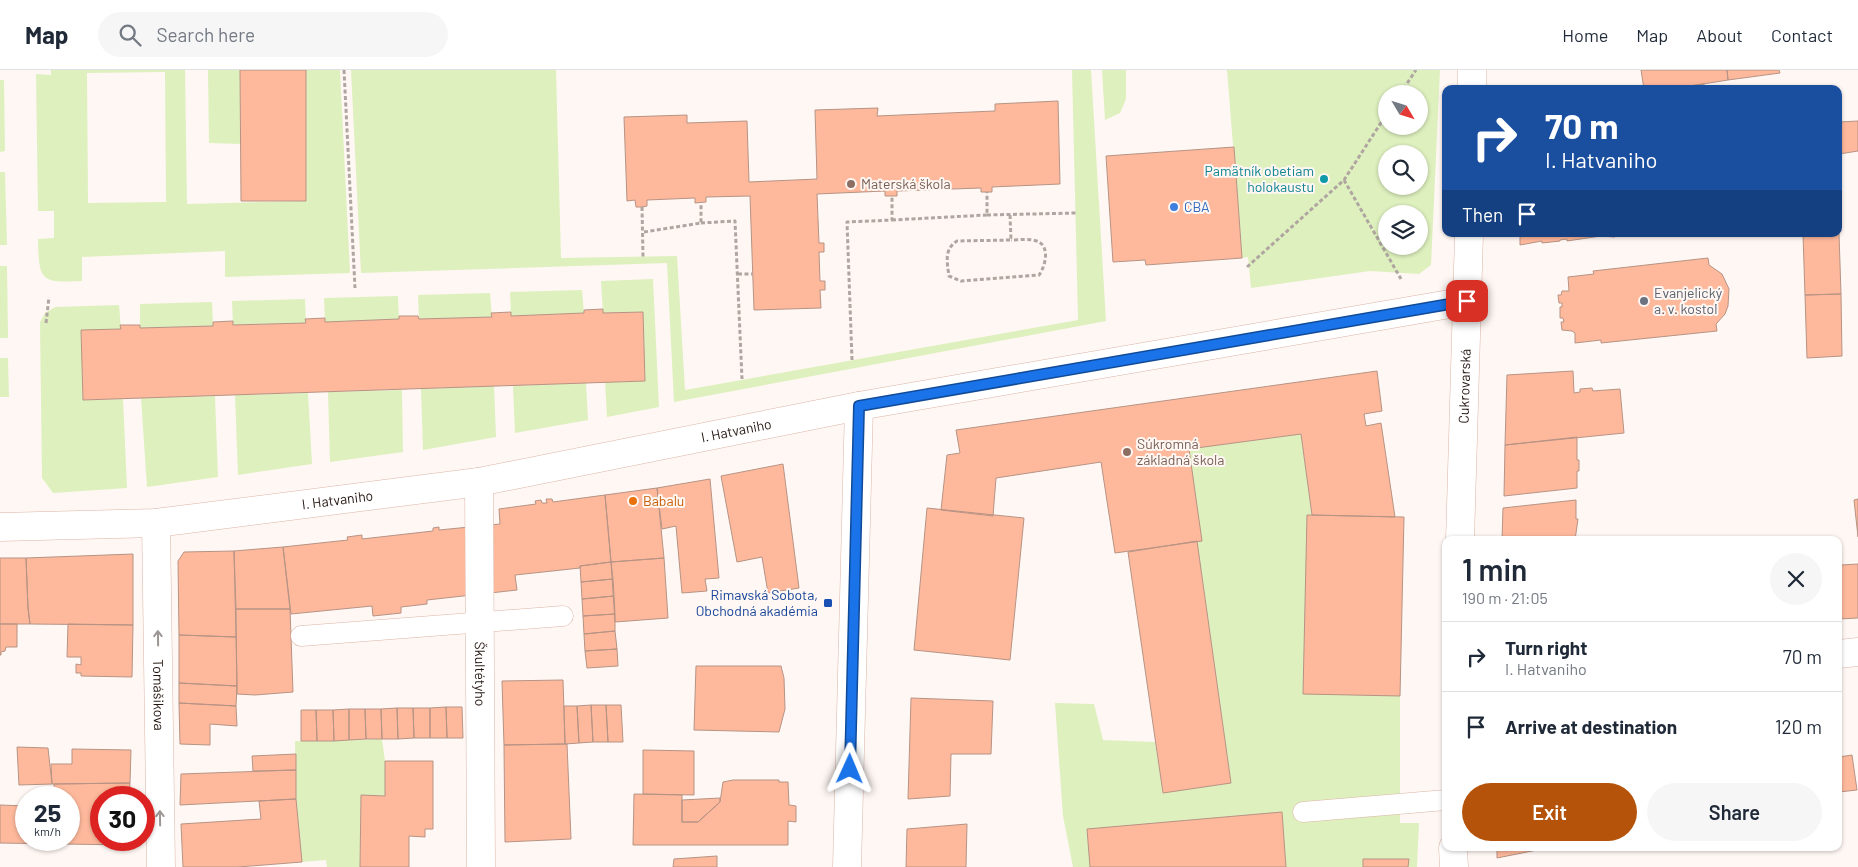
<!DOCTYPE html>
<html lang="en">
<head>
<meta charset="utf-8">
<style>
  :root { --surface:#fff; --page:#f6f6f7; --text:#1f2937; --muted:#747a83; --line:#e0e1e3; --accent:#b45309 }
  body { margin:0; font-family:Barlow,sans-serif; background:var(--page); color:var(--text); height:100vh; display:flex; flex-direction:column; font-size:19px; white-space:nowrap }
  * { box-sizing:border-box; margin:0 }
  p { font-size:16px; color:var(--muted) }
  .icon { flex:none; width:28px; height:28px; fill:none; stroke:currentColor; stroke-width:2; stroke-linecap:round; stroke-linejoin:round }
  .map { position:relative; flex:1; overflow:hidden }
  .details { position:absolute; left:1442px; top:466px; width:400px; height:315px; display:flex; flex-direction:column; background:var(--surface); border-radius:10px; box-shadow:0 1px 4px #0004 }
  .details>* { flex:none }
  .top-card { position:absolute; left:1442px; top:15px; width:400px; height:152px; border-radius:10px; box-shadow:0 1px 4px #0004; background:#1a4fa0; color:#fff; overflow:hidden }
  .needle { width:32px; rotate:128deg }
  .fabs { position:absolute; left:1378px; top:15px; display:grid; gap:10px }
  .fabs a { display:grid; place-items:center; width:50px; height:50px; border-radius:50%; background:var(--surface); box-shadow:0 1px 4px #0004; font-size:25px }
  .speed { position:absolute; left:15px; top:716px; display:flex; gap:10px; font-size:25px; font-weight:700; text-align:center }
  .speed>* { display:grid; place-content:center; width:65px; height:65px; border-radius:50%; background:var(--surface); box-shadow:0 1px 4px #0004; line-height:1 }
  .speed small { font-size:12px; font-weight:400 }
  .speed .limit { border:8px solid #d22; background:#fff; color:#111 }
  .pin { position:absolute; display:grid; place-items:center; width:42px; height:42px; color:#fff; margin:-21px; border-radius:10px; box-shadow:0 2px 8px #0006 }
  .me { position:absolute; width:55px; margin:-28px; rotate:1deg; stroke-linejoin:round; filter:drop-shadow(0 0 4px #0008) }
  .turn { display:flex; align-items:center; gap:18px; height:105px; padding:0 20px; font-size:22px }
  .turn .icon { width:65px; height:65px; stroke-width:2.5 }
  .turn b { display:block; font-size:35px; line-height:42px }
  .then { display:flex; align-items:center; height:48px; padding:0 20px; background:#0003; gap:10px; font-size:19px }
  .round { display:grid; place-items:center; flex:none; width:52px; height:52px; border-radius:26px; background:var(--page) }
  .head { display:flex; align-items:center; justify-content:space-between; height:85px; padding:0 20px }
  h1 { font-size:30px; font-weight:600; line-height:38px }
  .action { display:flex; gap:10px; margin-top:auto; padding:10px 20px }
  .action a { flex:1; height:58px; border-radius:30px; background:var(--accent); color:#fff; font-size:20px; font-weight:600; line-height:58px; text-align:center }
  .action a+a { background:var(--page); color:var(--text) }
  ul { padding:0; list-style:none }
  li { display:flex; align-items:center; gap:15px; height:70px; padding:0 20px; border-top:1px solid var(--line) }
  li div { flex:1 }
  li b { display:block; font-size:19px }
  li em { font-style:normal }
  header { display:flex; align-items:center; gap:30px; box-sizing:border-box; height:70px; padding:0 25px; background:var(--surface); border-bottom:1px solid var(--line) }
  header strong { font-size:24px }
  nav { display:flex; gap:28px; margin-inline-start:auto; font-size:18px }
  .search { width:350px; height:45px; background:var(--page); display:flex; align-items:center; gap:12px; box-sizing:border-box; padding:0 18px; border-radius:28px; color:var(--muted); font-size:19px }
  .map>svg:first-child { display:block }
  .green { fill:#def0be; fill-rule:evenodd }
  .building { fill:#feb99c; stroke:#b79384 }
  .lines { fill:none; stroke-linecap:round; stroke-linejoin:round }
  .service-casing { stroke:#dbb5a6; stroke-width:21 }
  .minor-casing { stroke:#dbb5a6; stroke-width:29 }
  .path { stroke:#b0a6a1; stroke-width:3; stroke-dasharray:4 2.5; stroke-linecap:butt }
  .service { stroke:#fff; stroke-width:20 }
  .minor { stroke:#fff; stroke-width:28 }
  .oneway { stroke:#9c9694 }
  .route-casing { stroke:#114b97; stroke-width:12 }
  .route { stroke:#1a73e8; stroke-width:9 }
  .culture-dot { fill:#0f9aa8; stroke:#fff7f3; stroke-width:2 }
  .education-dot { fill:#8d6e63; stroke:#fff7f3; stroke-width:2 }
  .shop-dot { fill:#3f7fe0; stroke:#fff7f3; stroke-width:2 }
  .worship-dot { fill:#6b7280; stroke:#fff7f3; stroke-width:2 }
  .food-dot { fill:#e8710a; stroke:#fff7f3; stroke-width:2 }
  .transit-dot { fill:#1a4fb4; stroke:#fff7f3; stroke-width:2 }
  .labels { text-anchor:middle; stroke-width:4; stroke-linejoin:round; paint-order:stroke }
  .culture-label { font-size:14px; fill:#0d838f; stroke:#fff7f3; text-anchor:end }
  .education-label { font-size:14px; fill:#785e54; stroke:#fff7f3; text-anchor:start }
  .shop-label { font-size:14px; fill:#366cbe; stroke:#fff7f3; text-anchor:start }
  .worship-label { font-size:14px; fill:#5b616d; stroke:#fff7f3; text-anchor:start }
  .street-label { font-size:14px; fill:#241611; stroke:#fff7f3 }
  .food-label { font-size:14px; fill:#c56008; stroke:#fff7f3; text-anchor:start }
  .transit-label { font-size:14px; fill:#164399; stroke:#fff7f3; text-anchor:end }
</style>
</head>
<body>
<header>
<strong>Map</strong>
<div class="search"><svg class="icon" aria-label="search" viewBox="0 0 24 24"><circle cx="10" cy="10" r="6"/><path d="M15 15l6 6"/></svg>Search here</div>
<nav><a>Home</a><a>Map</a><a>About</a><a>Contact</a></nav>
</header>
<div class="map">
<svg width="1858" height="797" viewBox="0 0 1858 797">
  <rect width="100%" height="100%" fill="#fff7f3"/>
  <!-- green -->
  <path class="green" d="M51,0h134l2,134 119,-3v-131h34l10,203 -125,4v-26l-143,6v24c-42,2 -43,0 -44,-42l16,-1v-27h-16l-2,-137 15,1zM165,2l1,130 -78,1 -1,-130z
    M208,0h32v74l-31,-1z
    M351,0h205l5,188 116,-2 8,134 393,-70 -6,-250h19l15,251 -432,81 -7,-139 -306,10z
    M1102,0h24v29l-6,14 -15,7z
    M1227,0h213l-9,195 -12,9 -49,-3 -119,17 -3,-31 -6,1zM1386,24h33v32h-33zM1386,84h33v32h-33zM1386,144h33v32h-33z
    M0,10h4l1,71 -5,1z
    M0,102h5l2,73h-7z
    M0,196h7l1,72h-8z
    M653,209l6,128 -52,10 -2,-35 40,-1 -2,-69 -40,1 -2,-32z
    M582,220l2,23 -73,3 -1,-24z
    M490,223l2,24 -73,2 -1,-24z
    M398,226l1,23 -74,3 -1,-24z
    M305,229l1,24 -73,2 -1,-24z
    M212,232l1,24 -73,2v-24z
    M119,235l2,24 -40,1 2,70 40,-1 4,89 -74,5 -11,-15 -2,-156 5,-9 10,-6z
    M0,288h8l1,39h-9z
    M586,313l2,37 -73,13 -2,-47z
    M494,316l2,51 -73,13 -2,-61z
    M402,320l1,62 -73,10 -2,-70z
    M308,323l4,71 -74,11 -3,-80z
    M215,326l3,81 -71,10 -6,-89z
    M1301,364l11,81 88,181v127h19l-2,44h-9v-8h-45v8h-290l-10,-51 -8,-113 39,1 9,36 52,2 8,51 68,-10 -34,-242 -8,-92z
    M382,669l3,22v35l-24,-1 -1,72h-33l-1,-7 -24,2 -6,-63 -1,-58z"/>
  <!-- building -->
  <path class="building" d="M240,0h66v131h-65z
    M1641,0h86l1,10 -57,9h-27z
    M1727,0h52l1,3 -52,7z
    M1704,14v5h-22v-2z
    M1058,31l2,83 -68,3v5h-11v-4l-84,3v5h-12v-5l-68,3 2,49h5v9h-5l1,29h5v9h-5l1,18 -67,2 -4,-114 -44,1v5l-11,1v-5l-48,2v6l-5,1h-6l-1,-7 -8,1 -3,-84 63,-2v8l60,-2 2,61 68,-3 -2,-69 63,-2 -1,8 118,-5v-7z
    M1858,51v30l-19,3v-32z
    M1234,77l8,111 -96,7 -1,-5 -32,2 -7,-106z
    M1522,164h93v3l-14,-1 -34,5v-2l-7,1v1l-18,2v-2l-22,4v-9l2,1z
    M1803,164h36l2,60 -36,1z
    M1708,188l1,7 13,9 7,15 -1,17 -3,8 -9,10 1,7 -116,12v-3l-26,3v-10l-3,-2 -10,-1 -1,-8h3l-1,-4h-3v-11h2v-4h-3l-1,-8h3l1,-4h7l-1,-14 26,-3 -1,-3z
    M1841,224l1,62 -35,2 -2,-63z
    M603,239v4l40,-1 2,69 -562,19 -2,-70 40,-1 -1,-4h20v3l73,-2v-4l20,-1v4l73,-2 -1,-4 20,-1v4l74,-3v-3h19l1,3 73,-2 -1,-4 20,-1v4l73,-3v-3z
    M1377,301l5,40 -18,3 2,12 15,-3 14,94 -83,-2 -11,-81 -112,15 13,92 -87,12 -14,-91 -105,16 -3,38 -52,-6 6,-55 13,-2 -4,-23z
    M1573,301l1,22 6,-1v-3l12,-1 1,3 27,-2 4,44 -119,12 2,-70z
    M1577,367v23h2v11h-2v17l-73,8 1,-51z
    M783,394l16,124 -31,5 -6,-36 -25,5 -16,-86z
    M710,409l9,99 -14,1 2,12 -25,2 -6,-67 -14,3 -5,-41z
    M657,418l7,70 -53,4 -6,-67z
    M605,425l6,67 -31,4v2l-65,7 2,15 -90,10v4l-26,3v6l-28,3 -1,-10 -81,8 -8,-67 65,-7 -1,-3 15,-2v4l71,-8v-3l6,-1v3l61,-6 -1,-15 37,-5 -1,-3 6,-1 1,3h5l-1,-4h6l1,3z
    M1858,429v38l-4,-37z
    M1576,430v19h2l-3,21h-73l1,-32z
    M927,438l97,10 -14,142 -96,-10z
    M1307,445l97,2 -4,179 -97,-2z
    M1197,471l34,242 -68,10 -35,-241z
    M283,477l7,62h-54l-2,-58z
    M234,481l2,86 -57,-2 -1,-74 6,-9z
    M1839,481l2,14 17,-1v54l-19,1z
    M133,484v71l-103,-1 -2,-16 -2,-50z
    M0,488h26l2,50 2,16h-30z
    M664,488l4,60 -53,4 -4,-60z
    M611,492l2,17 -32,3 -1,-16z
    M613,509l1,17 -32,3 -1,-17z
    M614,526l1,18 -32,2 -1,-17z
    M236,539h54l3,83 -38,3 -18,-1z
    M615,544v17l-31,3 -1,-18z
    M0,554h17v23h-11l-1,4 -4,1v3h-1z
    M68,554l65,1 -1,52 -51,-1v-3h-5v-9l5,1v-8h-14z
    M615,561l2,18 -32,2 -1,-17z
    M179,565l57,2 1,49 -58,-3z
    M617,579l1,17 -31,2 -2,-17z
    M696,596h85l3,12 1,31 -6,23 -85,-2z
    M563,610l2,64 -61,1 -2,-64z
    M179,613l58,3 -1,20 -57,-3z
    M911,628l82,3 -2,53h-40l-1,42 -42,3z
    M179,633l57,3 1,20 -27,-2v21l-30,-1z
    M591,635l2,37 -14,1 -2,-37z
    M591,635h15l2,37h-15z
    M606,635h15l2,37h-15z
    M564,636h13l2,37 -14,1z
    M446,637h16l1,31h-16z
    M446,637l1,31h-17v-30z
    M397,638h16l1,30 -16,1z
    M397,638l1,31h-16l-1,-30z
    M413,638h17v30h-16z
    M349,639h16l1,30 -17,1z
    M349,639v31l-15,1 -1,-31z
    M365,639h16l1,30h-16z
    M301,640h15l1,31h-16z
    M316,640h17l1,31h-17z
    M1839,649l2,19h-2z
    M565,674h2l4,95 -66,3 -1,-97z
    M17,677l31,1 4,36 -33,1z
    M72,679l59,1 -1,33 -78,1 -1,-20h21z
    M643,680l51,1v44l-51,-1z
    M296,684v16l-43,1 -1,-15z
    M1852,685l5,35 -18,2v-35z
    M385,691h48v68h-8v8l-16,-1v31h-49l1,-72 24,1z
    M296,700v29l-116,6 1,-31z
    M733,710h46v2h9l1,23 7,1v16l-8,-1v24h-155l1,-51 48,1v27h16l22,-20 3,-20z
    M130,713l-1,15h-28v42h27v5l-128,-2v-38l26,1v34h43v-42h-15v-14z
    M720,728v4l-22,20h-16v-22z
    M296,729l6,63 -64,5h-55l-2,-43 80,-5 -2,-18z
    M1282,742l4,55h-196l-3,-38z
    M967,754l-1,43h-60l1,-38z
    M1497,778h50l-50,10z
    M717,786v11h-44l1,-8z
    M1363,789h46l-1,8h-45z"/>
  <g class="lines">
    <defs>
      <path id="service" d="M301,566l262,-20
        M1303,742l143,-12"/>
      <g id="minor">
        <path d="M1472,19v-19"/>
        <path id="s1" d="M479,412l2,385"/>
        <path id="s2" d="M156,453l5,344"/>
        <path id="s3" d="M0,457l156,-4 323,-41 380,-76 608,-105"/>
        <path id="s4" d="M1460,470l9,-306"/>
        <path d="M1839,584l19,-2"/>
        <path d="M1453,778l1,19"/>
        <path d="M847,797l12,-461"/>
      </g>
    </defs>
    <!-- service casing -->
    <use href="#service" class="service-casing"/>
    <!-- minor casing -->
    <use href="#minor" class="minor-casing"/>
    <!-- path -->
    <path class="path" d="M344,0l11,218
      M1400,24l16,-24
      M1344,110l57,99
      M642,137l1,50
      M987,145l89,-2
      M1010,145l1,25 -54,1c-13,8 -10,21 -8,35l12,5 78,-6c6,-8 11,-27 0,-33 -7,-4 -21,-2 -28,-2
      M892,150l95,-5v-23
      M701,153l34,-2 7,158
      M644,162l57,-9v-21
      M1247,197l97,-87 42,-65
      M738,204h14
      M46,253l3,-26
      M852,290l-5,-138 45,-2v-24"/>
    <!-- service -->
    <use href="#service" class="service"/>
    <!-- minor -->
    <use href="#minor" class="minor"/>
  </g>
  <!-- one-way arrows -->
  <defs><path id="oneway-shaft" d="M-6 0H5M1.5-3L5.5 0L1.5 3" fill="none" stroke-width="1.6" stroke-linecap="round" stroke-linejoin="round" transform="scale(1.25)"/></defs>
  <g class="oneway">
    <use href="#oneway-shaft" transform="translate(158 568) rotate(-91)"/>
    <use href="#oneway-shaft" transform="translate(160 748) rotate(-91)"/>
  </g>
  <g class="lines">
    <defs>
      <path id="route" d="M850,699l9,-363 608,-105"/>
    </defs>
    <!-- route casing -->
    <use href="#route" class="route-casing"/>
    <!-- route -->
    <use href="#route" class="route"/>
  </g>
  <!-- markers -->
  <circle class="culture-dot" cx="1324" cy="109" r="5"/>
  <g class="education-dot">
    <circle cx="851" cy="114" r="5"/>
    <circle cx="1127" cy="382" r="5"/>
  </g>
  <circle class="shop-dot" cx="1174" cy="137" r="5"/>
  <circle class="worship-dot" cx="1644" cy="231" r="5"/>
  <circle class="food-dot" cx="633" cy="431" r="5"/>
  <rect class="transit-dot" x="823" y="528" width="10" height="10" rx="2.5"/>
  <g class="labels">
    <!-- culture labels -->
    <g class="culture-label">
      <text x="1314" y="106">Pamätník obetiam<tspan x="1314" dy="16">holokaustu</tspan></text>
    </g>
    <!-- education labels -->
    <g class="education-label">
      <text x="861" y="119">Materská škola</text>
      <text x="1137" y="379">Súkromná<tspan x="1137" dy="16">základná škola</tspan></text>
    </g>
    <!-- shop labels -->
    <g class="shop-label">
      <text x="1184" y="142">CBA</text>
    </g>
    <!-- worship labels -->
    <g class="worship-label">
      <text x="1654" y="228">Evanjelický<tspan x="1654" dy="16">a. v. kostol</tspan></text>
    </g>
    <!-- street labels -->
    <g class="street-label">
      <text dy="5" stroke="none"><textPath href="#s4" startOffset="154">Cukrovarská</textPath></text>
      <text dy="5" stroke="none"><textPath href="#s3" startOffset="744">I. Hatvaniho</textPath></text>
      <text dy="5" stroke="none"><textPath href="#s3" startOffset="339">I. Hatvaniho</textPath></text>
      <text dy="5" stroke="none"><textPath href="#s1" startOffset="192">Škultétyho</textPath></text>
      <text dy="5" stroke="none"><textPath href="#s2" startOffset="172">Tomášikova</textPath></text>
    </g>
    <!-- food labels -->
    <g class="food-label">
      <text x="643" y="436">Babalu</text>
    </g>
    <!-- transit labels -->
    <g class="transit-label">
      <text x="818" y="530">Rimavská Sobota,<tspan x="818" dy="16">Obchodná akadémia</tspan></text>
    </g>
  </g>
</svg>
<div class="fabs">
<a><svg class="needle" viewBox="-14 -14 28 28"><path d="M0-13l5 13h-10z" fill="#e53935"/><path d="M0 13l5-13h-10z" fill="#747a83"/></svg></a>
<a><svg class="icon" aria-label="search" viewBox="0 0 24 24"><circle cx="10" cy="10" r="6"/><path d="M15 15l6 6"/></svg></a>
<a><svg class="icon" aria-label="layers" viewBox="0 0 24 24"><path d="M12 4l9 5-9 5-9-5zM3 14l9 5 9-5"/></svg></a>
</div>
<div class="speed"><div>25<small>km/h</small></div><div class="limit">30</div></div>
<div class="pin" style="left:1467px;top:231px;background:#d93025"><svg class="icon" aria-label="arrive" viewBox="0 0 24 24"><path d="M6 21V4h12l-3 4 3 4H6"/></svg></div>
<svg class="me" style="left:850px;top:699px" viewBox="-20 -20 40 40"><path d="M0-17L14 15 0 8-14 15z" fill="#1a73e8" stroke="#fff" stroke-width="4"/></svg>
<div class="top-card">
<div class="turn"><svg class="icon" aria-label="right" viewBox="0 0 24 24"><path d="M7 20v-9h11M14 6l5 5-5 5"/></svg><div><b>70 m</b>I. Hatvaniho</div></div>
<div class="then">Then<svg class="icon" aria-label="arrive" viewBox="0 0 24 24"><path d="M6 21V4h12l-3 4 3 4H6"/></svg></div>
</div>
<section class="details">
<div class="head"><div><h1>1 min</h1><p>190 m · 21:05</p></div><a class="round"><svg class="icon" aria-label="close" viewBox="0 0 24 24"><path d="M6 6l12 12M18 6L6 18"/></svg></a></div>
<ul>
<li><svg class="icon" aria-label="right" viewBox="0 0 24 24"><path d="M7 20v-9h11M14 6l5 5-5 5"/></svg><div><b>Turn right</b><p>I. Hatvaniho</p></div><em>70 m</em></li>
<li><svg class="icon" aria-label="arrive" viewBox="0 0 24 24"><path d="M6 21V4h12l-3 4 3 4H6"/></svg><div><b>Arrive at destination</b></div><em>120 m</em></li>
</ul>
<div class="action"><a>Exit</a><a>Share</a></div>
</section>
</div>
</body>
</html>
